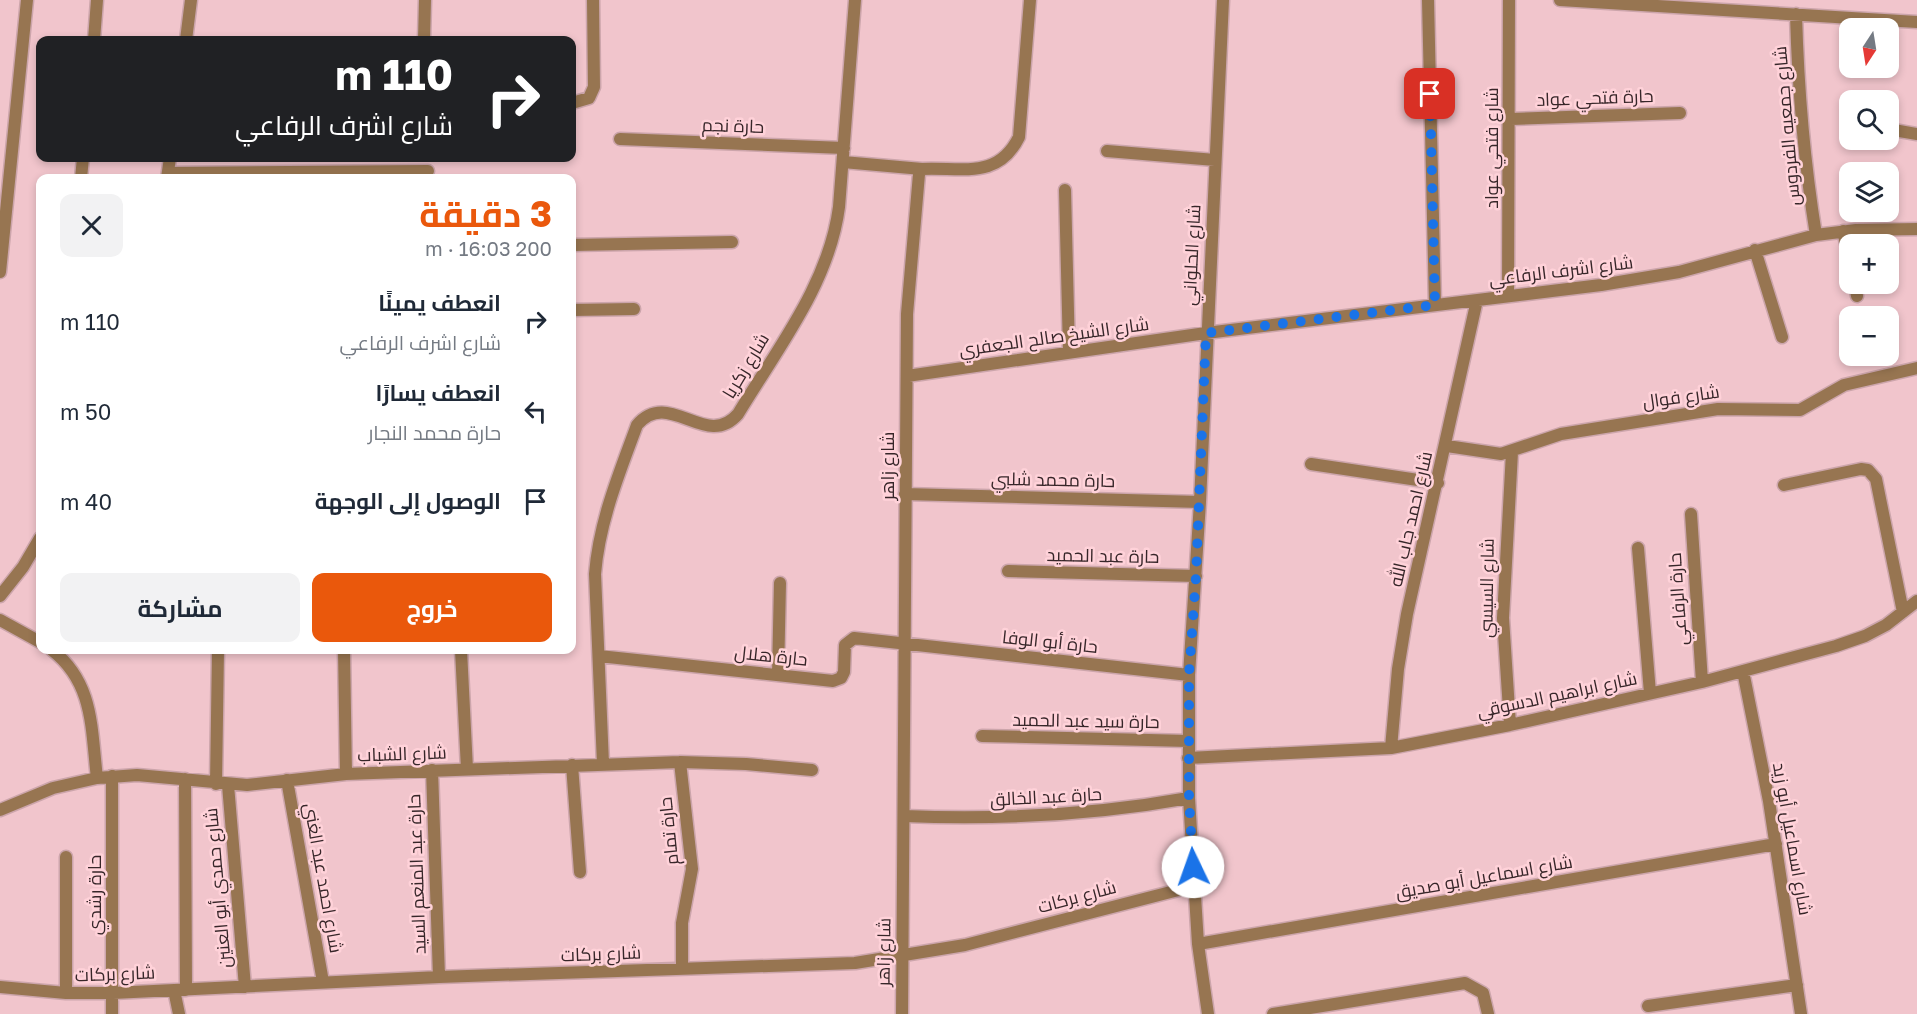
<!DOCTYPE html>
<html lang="ar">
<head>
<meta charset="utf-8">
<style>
  :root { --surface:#fff; --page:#f2f2f3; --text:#1f2937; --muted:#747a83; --accent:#ea580c }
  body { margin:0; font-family:"Golos Text",Cairo,sans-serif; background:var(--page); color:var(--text); direction:rtl; height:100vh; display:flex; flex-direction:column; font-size:22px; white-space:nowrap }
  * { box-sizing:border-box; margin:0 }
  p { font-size:20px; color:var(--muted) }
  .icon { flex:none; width:33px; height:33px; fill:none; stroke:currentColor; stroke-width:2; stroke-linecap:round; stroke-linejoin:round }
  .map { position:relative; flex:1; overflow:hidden; direction:ltr }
  .sheet { position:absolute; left:36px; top:174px; width:540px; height:480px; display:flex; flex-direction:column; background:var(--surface); border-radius:12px; box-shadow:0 3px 9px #0003; direction:rtl }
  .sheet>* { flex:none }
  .hud { position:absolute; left:36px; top:36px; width:540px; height:126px; border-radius:12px; box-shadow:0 3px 9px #0003; direction:rtl; background:#202124; color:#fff; overflow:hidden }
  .needle { width:39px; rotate:192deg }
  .controls { position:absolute; left:1839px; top:18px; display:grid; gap:12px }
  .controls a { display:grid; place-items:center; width:60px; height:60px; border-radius:12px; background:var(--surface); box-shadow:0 3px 9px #0003; font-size:30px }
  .pin { position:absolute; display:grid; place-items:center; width:51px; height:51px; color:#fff; margin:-26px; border-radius:12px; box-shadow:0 3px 9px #0006 }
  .me { position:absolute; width:66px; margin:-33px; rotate:357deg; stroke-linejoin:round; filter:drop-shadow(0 0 4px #0008) }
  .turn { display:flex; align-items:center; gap:21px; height:126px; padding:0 24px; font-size:27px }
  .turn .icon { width:78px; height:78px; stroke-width:2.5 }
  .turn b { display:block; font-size:42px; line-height:51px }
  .round { display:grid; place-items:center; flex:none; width:63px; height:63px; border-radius:12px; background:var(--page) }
  .head { display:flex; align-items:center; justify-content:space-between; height:102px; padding:0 24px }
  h1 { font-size:36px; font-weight:700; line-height:45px; color:var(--accent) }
  .button { display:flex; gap:12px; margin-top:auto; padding:12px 24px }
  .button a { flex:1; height:69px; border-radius:12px; background:var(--accent); color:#fff; font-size:24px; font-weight:700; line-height:69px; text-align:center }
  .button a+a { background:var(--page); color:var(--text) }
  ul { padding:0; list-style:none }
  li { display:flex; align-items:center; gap:18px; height:90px; padding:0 24px }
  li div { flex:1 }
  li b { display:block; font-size:22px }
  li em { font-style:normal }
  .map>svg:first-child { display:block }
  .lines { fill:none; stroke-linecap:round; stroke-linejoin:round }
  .minor-casing { stroke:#cca5ab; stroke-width:15 }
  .minor { stroke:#977551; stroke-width:12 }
  .route { stroke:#1a73e8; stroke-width:10; stroke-dasharray:0 18 }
  .labels { text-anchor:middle; stroke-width:5; stroke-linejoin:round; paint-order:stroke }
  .street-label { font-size:18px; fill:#372629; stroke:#ffd2d9 }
</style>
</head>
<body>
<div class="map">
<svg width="1917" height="1014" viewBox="0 0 1917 1014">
  <rect width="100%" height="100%" fill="#f1c5cc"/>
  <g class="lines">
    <defs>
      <path id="minor" d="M1428,0l7,305
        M1560,0l357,22
        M1796,14c2,75 8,147 20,221
        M94,40l3,-40
        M186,40l5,-40
        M424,40l1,-40
        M572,103l17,-5 5,-11 -1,-87
        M1511,119l169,-6
        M1888,129l29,5
        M620,139l224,9
        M1107,151l108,9
        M843,162l79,7
        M168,173l260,-2
        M81,178l2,-20
        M167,178l3,-20
        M1065,190l4,162
        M1843,231l7,29
        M572,245l160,-3
        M1755,250l27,87
        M0,272l27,-272
        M1855,284l2,12
        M1508,296l1,-296
        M572,310l62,-1
        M907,376l299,-43 395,-48 78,-13 137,-37 40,-5 61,-1
        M1447,446l54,8 60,-20 157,-25 82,1 44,-25 73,-17
        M1311,464l127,19
        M1784,485l77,-16 7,1 8,9 27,133
        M905,494l295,8
        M1691,514l11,168
        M1638,548l12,145
        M1008,571l188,5
        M0,596l23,-29 17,-29
        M0,620l40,22
        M52,650c42,33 39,78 45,128
        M344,650l2,124
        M461,650l6,119
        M599,656l234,25 8,-3 3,-6 1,-27 9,-7 335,37
        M1743,671l26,130 32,213
        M778,675l2,-92
        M1510,725l-7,-107 9,-166
        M982,736l207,5
        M1391,748l7,-79 9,-55 70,-314
        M1188,758l203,-10 119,-23 192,-43 134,-36 29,-10 21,-11 31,-24
        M680,762l12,107 -10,54v46
        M603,764l-8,-190c4,-52 24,-100 42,-149 32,-38 69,26 101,-11 39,-65 91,-130 101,-207l16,-207
        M572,765l8,107
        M432,770l7,207
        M185,779l1,211
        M287,780l36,202
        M216,784l2,-134
        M228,785l17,202
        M0,810l53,-22 44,-10 40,-3 110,10 99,-11 334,-12 66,2 66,6
        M904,816c97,4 190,-1 285,-18
        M66,857v136
        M1198,944l578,-100
        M0,987l66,6h47l326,-16 416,-14 110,-18 229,-59
        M174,990l5,24
        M1648,1006l149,-21
        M112,1014v-238
        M902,1014l5,-700 12,-140 3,-5c40,-2 76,11 97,-32l11,-137
        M1208,1014l-10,-70 -9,-146v-123l11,-173 23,-502
        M1273,1014l192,-31 18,10 5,21"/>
    </defs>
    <!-- minor casing -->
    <use href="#minor" class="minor-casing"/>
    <!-- minor -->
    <use href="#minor" class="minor"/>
  </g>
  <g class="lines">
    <!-- route -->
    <path class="route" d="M1193,867l-4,-69v-123l7,-99 10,-243 229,-28 -5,-211"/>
  </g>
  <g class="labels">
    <!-- street labels -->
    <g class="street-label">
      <text transform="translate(1595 98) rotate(-2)" y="6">حارة فتحي عواد</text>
      <text transform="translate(733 126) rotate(2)" y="6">حارة نجم</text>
      <text transform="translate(1787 126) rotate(-95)" y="6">شارع جمعيه الفردوس</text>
      <text transform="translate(1492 148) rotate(-90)" y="6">شارع فتحي عواد</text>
      <text transform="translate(1192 255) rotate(-87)" y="6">شارع الحلواني</text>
      <text transform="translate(1561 271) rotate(-7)" y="6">شارع اشرف الرفاعي</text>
      <text transform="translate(1054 337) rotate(-8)" y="6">شارع الشيخ صالح الجعفري</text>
      <text transform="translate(746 366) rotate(-59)" y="6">شارع زكريا</text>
      <text transform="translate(1681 397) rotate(-8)" y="6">شارع فوال</text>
      <text transform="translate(888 466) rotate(-90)" y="6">شارع زاهر</text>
      <text transform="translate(1053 480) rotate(1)" y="6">حارة محمد شلبي</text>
      <text transform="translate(1411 519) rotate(-77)" y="6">شارع احمد جاب الله</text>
      <text transform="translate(1103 556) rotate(1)" y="6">حارة عبد الحميد</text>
      <text transform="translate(1487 588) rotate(-89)" y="6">شارع السيسي</text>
      <text transform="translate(1678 599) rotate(-94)" y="6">حارة الرفاعي</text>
      <text transform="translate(1050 642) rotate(6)" y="6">حارة أبو الوفا</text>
      <text transform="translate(771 656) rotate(6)" y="6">حارة هلال</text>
      <text transform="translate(1557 695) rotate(-12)" y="6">شارع ابراهيم الدسوقي</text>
      <text transform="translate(1086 721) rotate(1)" y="6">حارة سيد عبد الحميد</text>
      <text transform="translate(402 754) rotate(-2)" y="6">شارع الشباب</text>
      <text transform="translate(1046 797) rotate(-3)" y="6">حارة عبد الخالق</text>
      <text transform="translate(669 831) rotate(-96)" y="6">حارة تمام</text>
      <text transform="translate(1792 839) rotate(80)" y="6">شارع اسماعيل أبو زيد</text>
      <text transform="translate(417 874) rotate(-92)" y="6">حارة عبد المنعم السيد</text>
      <text transform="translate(1484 877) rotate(-10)" y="6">شارع اسماعيل أبو صديق</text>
      <text transform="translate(323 878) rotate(80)" y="6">شارع احمد عبد الغني</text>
      <text transform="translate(218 888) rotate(-95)" y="6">شارع حمدي أبو العنين</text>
      <text transform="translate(95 895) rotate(-90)" y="6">حارة رشدي</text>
      <text transform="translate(1077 897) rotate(-15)" y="6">شارع بركات</text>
      <text transform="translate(884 952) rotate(-89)" y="6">شارع زاهر</text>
      <text transform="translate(601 954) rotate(-2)" y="6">شارع بركات</text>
      <text transform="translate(115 974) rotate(-2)" y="6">شارع بركات</text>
    </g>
  </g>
</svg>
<div class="controls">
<a><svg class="needle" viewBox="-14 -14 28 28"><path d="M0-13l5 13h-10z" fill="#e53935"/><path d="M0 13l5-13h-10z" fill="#747a83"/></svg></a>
<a><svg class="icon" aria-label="search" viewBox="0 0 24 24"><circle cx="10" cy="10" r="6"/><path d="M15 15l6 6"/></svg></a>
<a><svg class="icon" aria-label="layers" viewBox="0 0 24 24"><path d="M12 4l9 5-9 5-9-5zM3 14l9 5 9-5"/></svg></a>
<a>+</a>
<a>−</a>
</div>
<div class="pin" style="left:1430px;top:94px;background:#d93025"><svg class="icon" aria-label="arrive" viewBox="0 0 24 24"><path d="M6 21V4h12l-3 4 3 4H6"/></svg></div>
<svg class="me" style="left:1193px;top:867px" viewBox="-20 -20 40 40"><circle r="19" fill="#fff"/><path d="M0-13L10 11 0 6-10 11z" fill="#1a73e8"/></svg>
<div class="hud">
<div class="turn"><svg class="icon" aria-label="right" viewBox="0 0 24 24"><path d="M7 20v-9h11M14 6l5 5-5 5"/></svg><div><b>110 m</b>شارع اشرف الرفاعي</div></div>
</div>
<section class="sheet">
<div class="head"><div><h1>3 دقيقة</h1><p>200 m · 16:03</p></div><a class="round"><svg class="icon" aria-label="close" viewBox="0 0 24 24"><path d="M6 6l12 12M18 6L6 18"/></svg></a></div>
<ul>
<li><svg class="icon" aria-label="right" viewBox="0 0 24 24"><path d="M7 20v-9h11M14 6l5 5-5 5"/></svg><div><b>انعطف يمينًا</b><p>شارع اشرف الرفاعي</p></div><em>110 m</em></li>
<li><svg class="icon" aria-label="left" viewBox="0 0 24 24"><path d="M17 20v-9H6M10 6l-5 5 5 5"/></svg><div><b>انعطف يسارًا</b><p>حارة محمد النجار</p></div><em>50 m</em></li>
<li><svg class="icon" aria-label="arrive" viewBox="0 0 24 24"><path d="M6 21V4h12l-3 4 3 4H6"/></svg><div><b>الوصول إلى الوجهة</b></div><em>40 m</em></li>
</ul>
<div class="button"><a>خروج</a><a>مشاركة</a></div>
</section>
</div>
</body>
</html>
